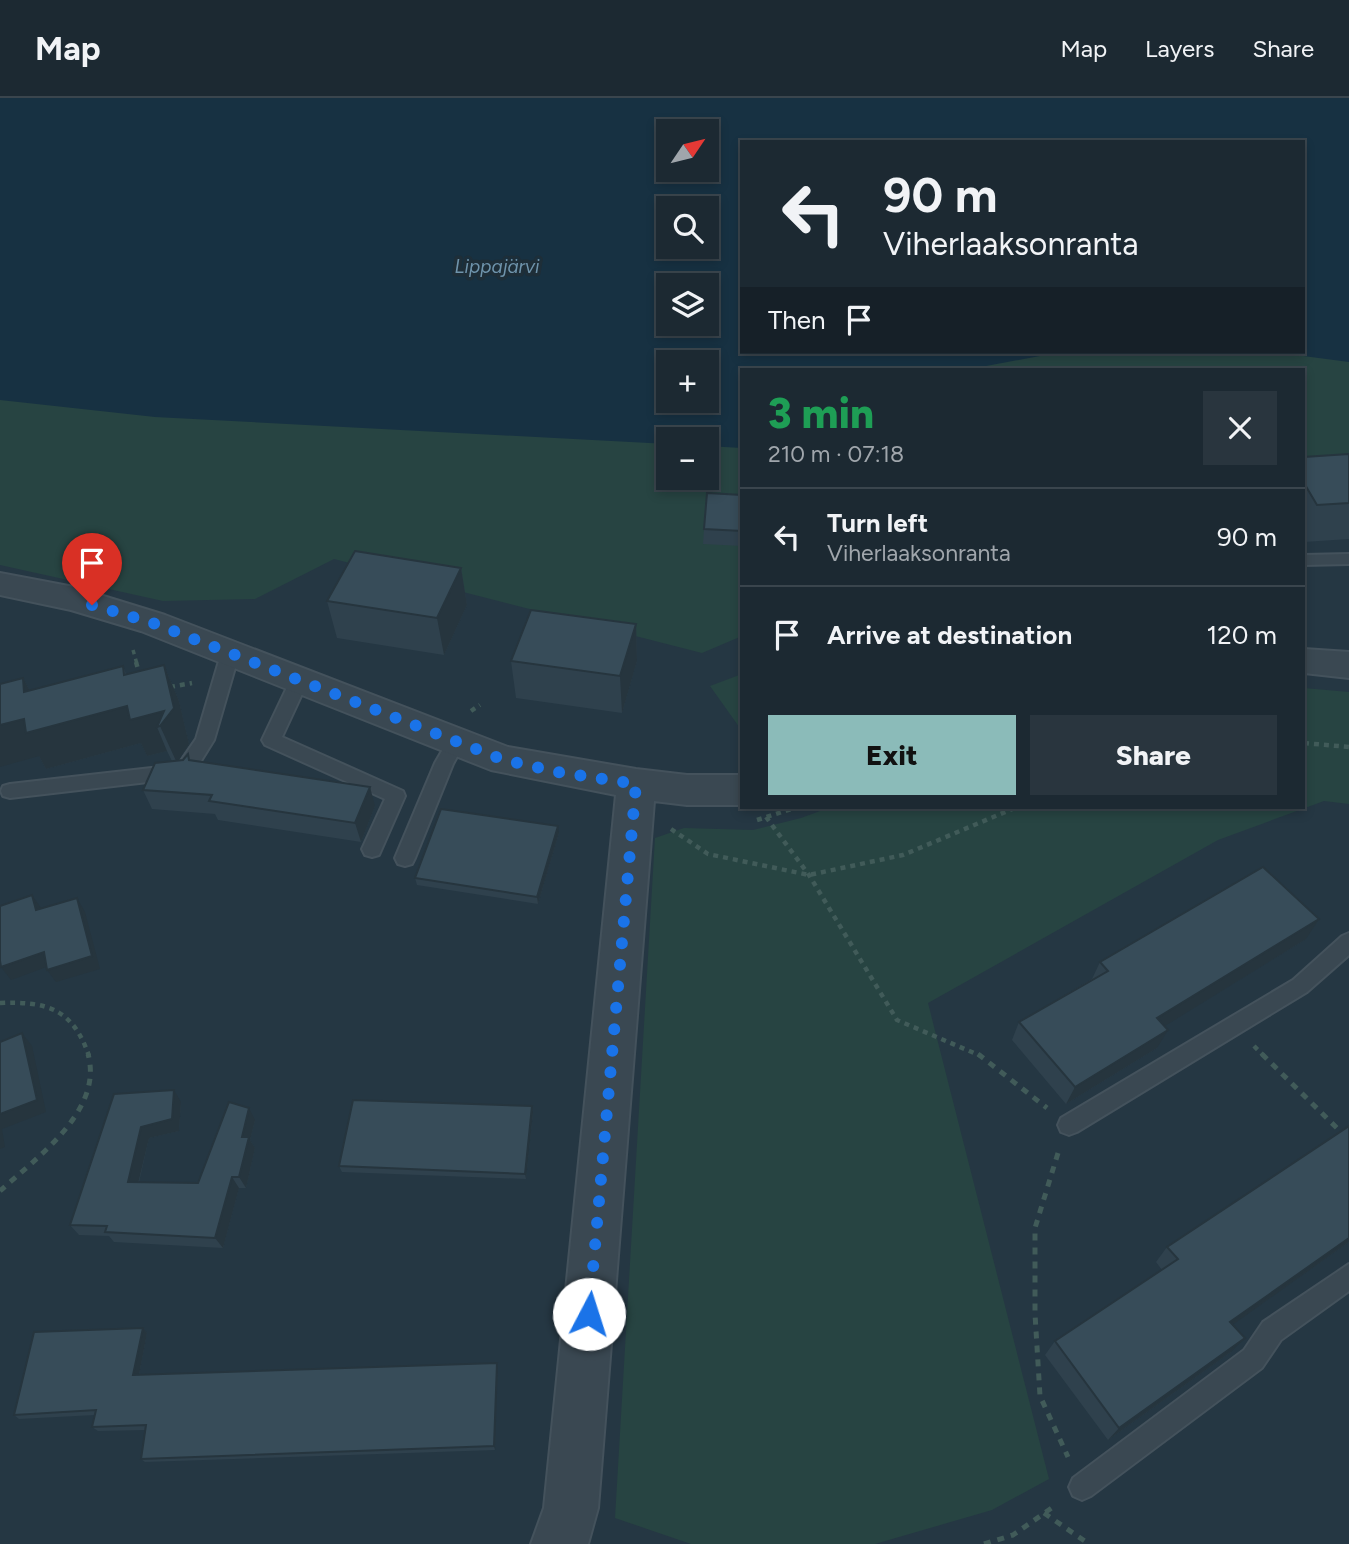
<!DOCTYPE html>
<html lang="en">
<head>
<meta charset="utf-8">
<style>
  :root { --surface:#1c2932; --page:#29353e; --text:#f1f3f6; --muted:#a0a6ac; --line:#3a454d; --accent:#8bbbb9 }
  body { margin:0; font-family:Figtree,sans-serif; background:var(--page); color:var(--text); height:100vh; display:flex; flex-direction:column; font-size:26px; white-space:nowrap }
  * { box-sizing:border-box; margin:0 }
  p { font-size:23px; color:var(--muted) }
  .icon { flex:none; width:38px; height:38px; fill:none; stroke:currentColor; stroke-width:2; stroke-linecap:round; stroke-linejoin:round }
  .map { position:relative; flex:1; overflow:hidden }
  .side { position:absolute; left:740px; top:270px; width:565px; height:441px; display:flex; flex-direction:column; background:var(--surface); border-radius:0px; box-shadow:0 4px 10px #0003,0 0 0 2px var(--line) }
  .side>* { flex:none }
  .banner { position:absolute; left:740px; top:42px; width:565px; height:214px; border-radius:0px; box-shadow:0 4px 10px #0003,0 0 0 2px var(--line); background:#1c2932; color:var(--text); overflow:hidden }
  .needle { width:46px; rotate:55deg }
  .buttons { position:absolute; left:656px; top:21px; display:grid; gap:14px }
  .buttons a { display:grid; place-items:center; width:63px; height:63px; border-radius:0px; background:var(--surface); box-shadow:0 4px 10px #0003,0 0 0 2px var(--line); font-size:35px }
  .pin { position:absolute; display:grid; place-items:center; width:60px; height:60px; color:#fff; margin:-72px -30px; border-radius:50% 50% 50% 0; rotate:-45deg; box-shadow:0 0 7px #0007 }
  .pin .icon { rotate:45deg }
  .me { position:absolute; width:77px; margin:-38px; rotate:5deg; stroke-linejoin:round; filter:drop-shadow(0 0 5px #0008) }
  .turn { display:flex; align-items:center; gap:24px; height:147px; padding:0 28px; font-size:32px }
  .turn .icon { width:91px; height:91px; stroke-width:2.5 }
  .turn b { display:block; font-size:49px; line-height:60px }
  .then { display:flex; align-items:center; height:66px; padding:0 28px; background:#0003; gap:14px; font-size:26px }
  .round { display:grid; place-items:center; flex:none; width:74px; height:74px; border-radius:0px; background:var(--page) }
  .head { display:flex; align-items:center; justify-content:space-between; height:119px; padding:0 28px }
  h1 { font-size:42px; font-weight:800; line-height:52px; color:#1e9e55 }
  .button { display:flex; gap:14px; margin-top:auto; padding:14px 28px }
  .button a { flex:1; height:80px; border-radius:0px; background:var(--accent); color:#111; font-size:28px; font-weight:800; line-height:80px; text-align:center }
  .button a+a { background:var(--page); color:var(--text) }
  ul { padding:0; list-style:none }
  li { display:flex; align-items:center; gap:21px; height:98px; padding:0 28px; border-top:2px solid var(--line) }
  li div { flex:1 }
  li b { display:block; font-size:26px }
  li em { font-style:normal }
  header { display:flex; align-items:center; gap:42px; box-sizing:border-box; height:98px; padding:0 35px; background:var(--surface); border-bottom:2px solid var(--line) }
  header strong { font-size:33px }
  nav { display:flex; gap:38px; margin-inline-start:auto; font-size:24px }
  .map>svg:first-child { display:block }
  .green { fill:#274442; fill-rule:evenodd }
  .water { fill:#173142; fill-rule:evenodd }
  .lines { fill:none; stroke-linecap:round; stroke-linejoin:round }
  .lane-casing { stroke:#44525c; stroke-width:4 }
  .street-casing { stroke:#44525c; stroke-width:4 }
  .path-far2 { stroke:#415b59; stroke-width:3.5; stroke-dasharray:4.5 4.5; stroke-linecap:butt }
  .path-far1 { stroke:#415b59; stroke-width:4.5; stroke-dasharray:5 5; stroke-linecap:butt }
  .path { stroke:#415b59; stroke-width:5; stroke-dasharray:7 7; stroke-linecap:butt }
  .lane { fill:#3a4852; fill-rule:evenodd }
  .street { fill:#3a4852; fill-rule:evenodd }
  .wall { fill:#2f414d }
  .shaded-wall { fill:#26353e }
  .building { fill:#374c59; stroke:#26353e; stroke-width:2 }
  .route { stroke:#1a73e8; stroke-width:12; stroke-dasharray:0 21.6 }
  .labels { text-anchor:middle; stroke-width:7; stroke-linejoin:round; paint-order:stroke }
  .far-water-label { font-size:19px; font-style:italic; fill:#6f94ac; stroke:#1e2e38 }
</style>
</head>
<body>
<header>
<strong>Map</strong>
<nav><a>Map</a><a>Layers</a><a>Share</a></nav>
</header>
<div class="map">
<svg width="1349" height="1446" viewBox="0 0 1349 1446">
  <rect width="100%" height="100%" fill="#253743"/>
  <!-- green -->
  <path class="green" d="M0,0h1349v369l-45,3v-101h-562v267l-40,17 -368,-94 -79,40 -92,2 -163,-36zM668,33h39v39h-39zM742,44h562v210h-562zM668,110h39v39h-39zM668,187h39v39h-39zM668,264h39v39h-39zM668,341h39v39h-39z
    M742,576v57l-32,-45z
    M1304,590l45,4v112l-25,-3 -106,39 -290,163 121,476 -57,31 -117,34h-184l-76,-26 40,-680 29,-10 69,2 48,-12 30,-11h473z"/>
  <!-- water -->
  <path class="water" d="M0,0h1349v264l-76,-10h31v-210h-562v210h319l-91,17h-228v79l-35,-2v-7h-39v5l-513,-27 -155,-17zM668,33h39v39h-39zM668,110h39v39h-39zM668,187h39v39h-39zM668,264h39v39h-39z"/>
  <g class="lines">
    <defs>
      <path id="lane" d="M1349,456v10l-45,1v-10z
        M230,550l9,6 -25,86 -23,37 -181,21 -7,-2 -2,-5 2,-5 7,-2 168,-19 18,-26 25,-85z
        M299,577l6,1 3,5 -26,56 121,54 2,5 -26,59 -7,2 -7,-2 -3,-6 23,-50 -120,-54 -3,-5 28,-59 3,-5z
        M456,637l6,2 3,5 -12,22 -38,94 -3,6 -7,2 -7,-2 -3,-6 40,-95 15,-26z
        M1349,835v22l-42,37 -230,140 -8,3 -8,-3 -3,-7 3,-7 232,-138 49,-44z
        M1349,1166v27l-68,49 -19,28 -171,128 -9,4 -9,-4 -4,-9 4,-9 171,-128 19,-28z"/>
      <path id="street" d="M0,475l74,14 91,28 343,132 128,22 51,6h55v30h-55l-33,-4 -56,707 -10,36h-57l13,-36 72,-713 -125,-25 -350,-139 -70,-21 -71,-15z
        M1304,551l45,3v26l-45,-5z"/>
    </defs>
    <!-- lane casing -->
    <use href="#lane" class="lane-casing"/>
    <!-- street casing -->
    <use href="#street" class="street-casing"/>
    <!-- path-far2 -->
    <path class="path-far2" d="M693,338v3
      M133,552l4,14"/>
    <!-- path-far1 -->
    <path class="path-far1" d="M136,564l4,14
      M170,589l22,-4
      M471,613l9,-6
      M1304,645l45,4
      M766,719l43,58 88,145 84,36
      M757,722l41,-13
      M671,731l37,25 101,21 94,-20 114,-48
      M0,905c47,-2 73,6 89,53
      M1254,948l10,10"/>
    <!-- path -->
    <path class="path" d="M978,956l69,54
      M1262,956l87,86
      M1058,1055l-23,75v86l5,82 28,61
      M0,1093c36,-33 104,-80 88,-137
      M1044,1415l45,31
      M984,1446l29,-9 43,-30"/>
    <!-- lane -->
    <use href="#lane" class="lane"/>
    <!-- street -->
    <use href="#street" class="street"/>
  </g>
  <!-- wall -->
  <path class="wall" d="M1349,356v85l-45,3v-85z
    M742,397v51l-39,-2 1,-15z
    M461,470l6,37 -23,50 -107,-17 -10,-37z
    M636,526l1,37 -15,52 -106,-15 -5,-37z
    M164,567l15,36 10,43 -11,17 12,-1 185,46 -14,36 -143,-22 -3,-6 -63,-5 -9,-19 29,-29 -5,-10 -20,5 -6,-13 -95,26 -7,-13 -16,-78 7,13 93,-25 3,8z
    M559,735l-21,71 -121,-19 -2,-7z
    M1306,841l-142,87 -7,22 -91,56 -54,-64 7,-18 73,-43 8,-17z
    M181,1004l-2,29 -30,7 -10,44 59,1 57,-63 -5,20 5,8 -9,40h-7l-16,60 -109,-6 -5,-6 -30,-1 -9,-10z
    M532,1008l1,6 -7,67 -184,-7 -3,-6z
    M1349,1028v116l-116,82 -2,28 -123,88 -63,-85 10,-14 107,-71 -6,-8 11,-15z
    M143,1230l4,5 -8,42 358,-12 1,4 -3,83 -350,12 -4,-3 5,-29 -48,1 -6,-4 3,-12 -76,4 -5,-4z"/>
  <!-- shaded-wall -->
  <path class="shaded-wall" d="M461,470l6,37 -23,50 -7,-37z
    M636,526l1,37 -15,52 -2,-37z
    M164,567l15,36 10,43 -12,19 -17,-37 -3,1 10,24 -20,5 -6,-13 -95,26 -7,-13 -39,11v-42l24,-33 -1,-14 20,37z
    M370,689l5,19 -14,36 -6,-19z
    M558,728l1,7 -21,71 -1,-7z
    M32,797l9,13 3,15 -8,-13z
    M77,800l8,14 15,57 -44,13 -9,-12z
    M1319,821l-13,20 -159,98 10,-19z
    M44,854l8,13 -41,15 -10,-13z
    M1168,932l-11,18 -91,56 9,-17z
    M22,935l10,13 14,66 -44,17 3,18 -5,2v-35z
    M174,992l7,12 -2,29 -30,7 -13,54 -8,-10 13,-55z
    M532,1008l1,6 -7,67 -1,-5z
    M249,1010l6,12 -5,20 5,8 -9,40 -7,-11 3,-40z
    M232,1079l7,11 -16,60 -8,-10z
    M1349,1140v4l-132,94 13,-14z
    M143,1230l4,5 -9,47 -5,-5z
    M1245,1240l-14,14 -123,88 11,-12z
    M497,1265l1,4 -3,83 -1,-4z"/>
  <!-- building -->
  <path class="building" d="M1349,356v49l-32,2 -13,-22v-26z
    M707,395l35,2v36l-38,-2z
    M355,453l106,17 -24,50 -110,-17z
    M531,512l105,14 -16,52 -109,-15z
    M164,567l10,43 -14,18 -3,1 7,-16 -34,9 -3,-14 -101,27 -2,-14 -24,6v-41l23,-6 1,14 99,-26 1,9z
    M188,656l1,6 181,27 -15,36 -146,-22 3,-6 -69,-5 12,-27 28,-3z
    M441,711l117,17 -21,71 -122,-19z
    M1263,769l56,52 -162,99 11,12 -93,57 -56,-65 89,-51 -8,-9z
    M32,797l4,15 41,-12 15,58 -45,14 -3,-18 -43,15 -1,-6v-55z
    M22,935l15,67 -37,14v-72z
    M174,992l-2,29 -31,8 -13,55 70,1 31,-81 20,6 -7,29h7l-10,40h-7l-17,61 -110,-6 2,-6 -37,-1 44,-131z
    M353,1002l179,6 -7,68 -186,-8z
    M1349,1028v112l-119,84 15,16 -126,90 -64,-87 123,-82 -11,-12z
    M143,1230l-10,47 364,-12 -3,83 -353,13 5,-34 -54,2 4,-17 -82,5 20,-83z"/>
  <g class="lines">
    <!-- route -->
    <path class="route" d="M92,507l61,18 351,137 54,12 78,12 -47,530"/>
  </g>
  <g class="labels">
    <!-- far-water labels -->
    <g class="far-water-label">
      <text x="497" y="175">Lippajärvi</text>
    </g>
  </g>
</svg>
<div class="buttons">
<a><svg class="needle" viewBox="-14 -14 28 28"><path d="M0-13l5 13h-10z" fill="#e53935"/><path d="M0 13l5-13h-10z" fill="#a0a6ac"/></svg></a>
<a><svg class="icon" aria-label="search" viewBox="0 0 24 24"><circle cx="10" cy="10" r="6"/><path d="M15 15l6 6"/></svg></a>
<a><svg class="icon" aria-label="layers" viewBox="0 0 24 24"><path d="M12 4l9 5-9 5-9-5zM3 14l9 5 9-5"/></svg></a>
<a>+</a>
<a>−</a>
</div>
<div class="pin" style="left:92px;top:507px;background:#d93025"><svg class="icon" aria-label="arrive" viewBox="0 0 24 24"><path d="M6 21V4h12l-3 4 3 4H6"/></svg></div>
<svg class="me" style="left:589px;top:1216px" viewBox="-20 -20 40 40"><circle r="19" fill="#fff"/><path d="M0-13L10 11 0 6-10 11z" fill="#1a73e8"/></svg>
<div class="banner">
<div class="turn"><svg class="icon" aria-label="left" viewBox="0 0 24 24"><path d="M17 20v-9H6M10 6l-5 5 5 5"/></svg><div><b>90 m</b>Viherlaaksonranta</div></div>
<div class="then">Then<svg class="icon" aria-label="arrive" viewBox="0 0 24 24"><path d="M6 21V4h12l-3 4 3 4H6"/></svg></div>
</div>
<section class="side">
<div class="head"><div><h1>3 min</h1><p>210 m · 07:18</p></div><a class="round"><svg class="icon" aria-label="close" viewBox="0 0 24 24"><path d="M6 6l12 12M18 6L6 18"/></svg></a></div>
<ul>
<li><svg class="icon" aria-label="left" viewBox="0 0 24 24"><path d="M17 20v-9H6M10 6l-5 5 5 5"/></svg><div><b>Turn left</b><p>Viherlaaksonranta</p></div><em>90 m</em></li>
<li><svg class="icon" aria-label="arrive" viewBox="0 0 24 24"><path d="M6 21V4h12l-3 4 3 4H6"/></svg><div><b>Arrive at destination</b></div><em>120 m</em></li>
</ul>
<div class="button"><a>Exit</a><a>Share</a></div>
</section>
</div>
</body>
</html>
